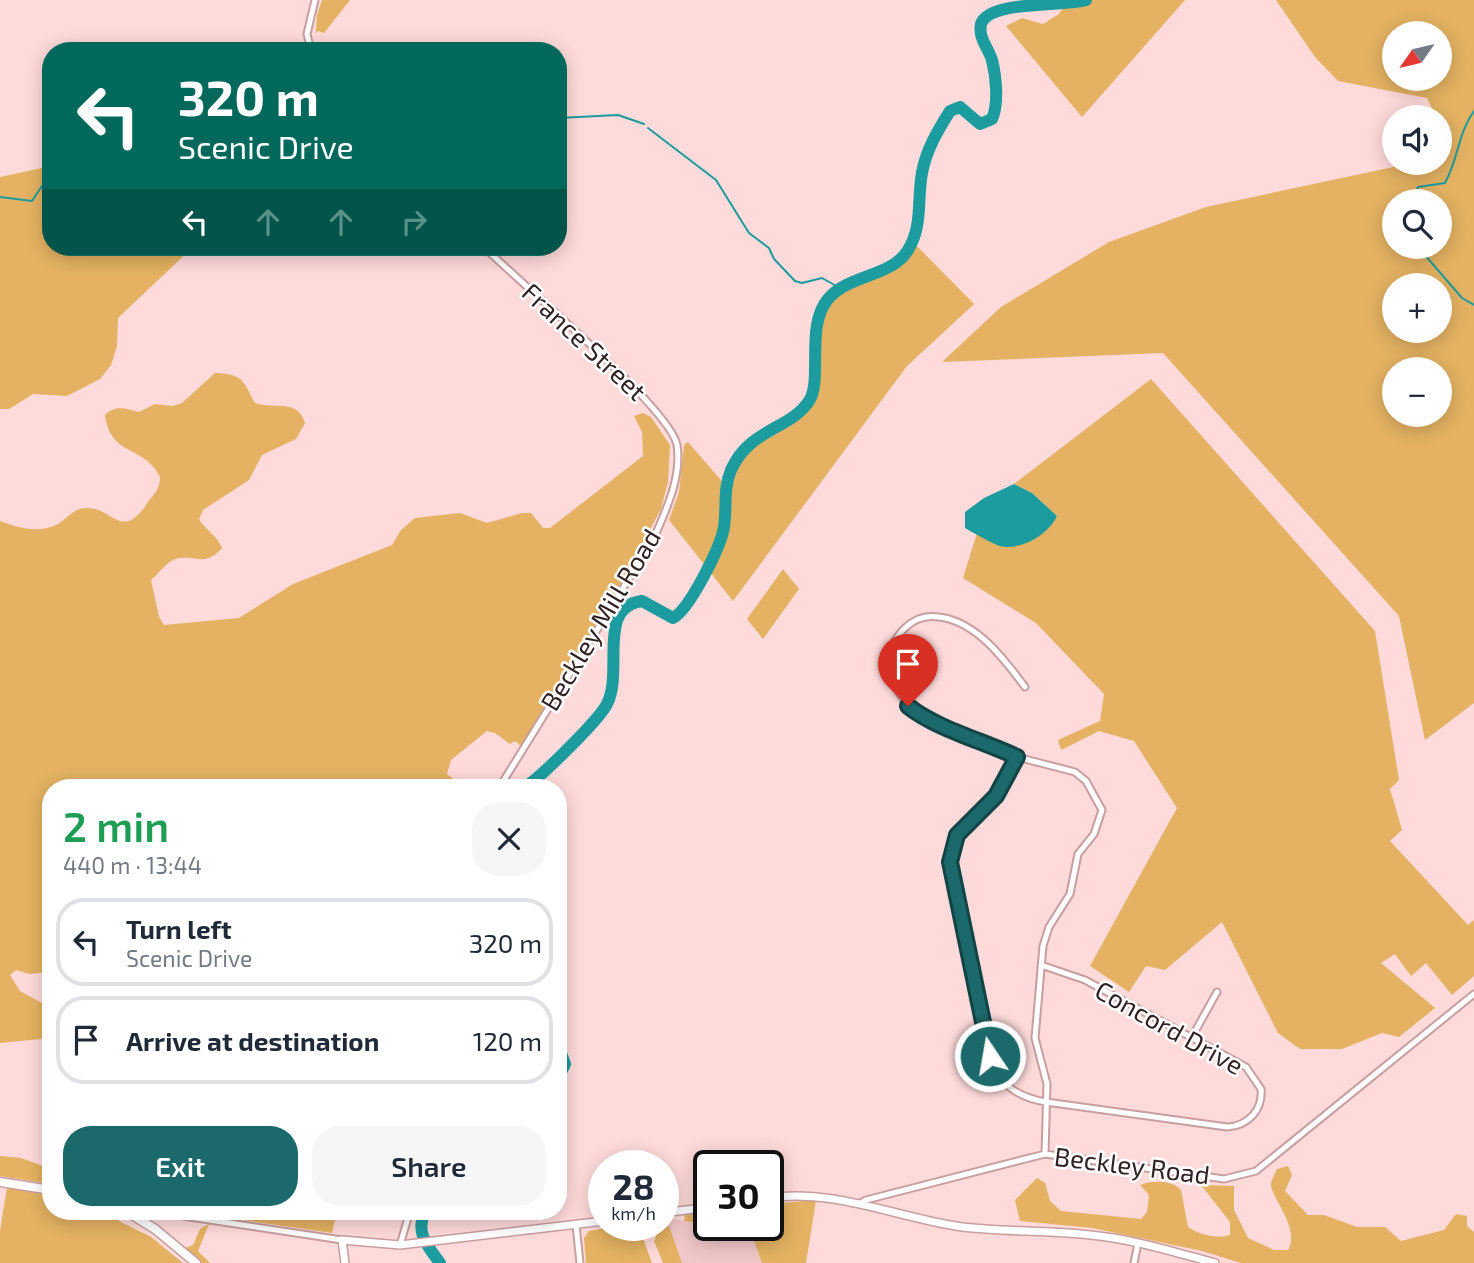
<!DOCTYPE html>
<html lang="en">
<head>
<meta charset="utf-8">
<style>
  :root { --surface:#fff; --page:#f6f6f7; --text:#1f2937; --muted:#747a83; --line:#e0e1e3; --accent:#1c696b }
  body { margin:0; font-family:"Exo 2",sans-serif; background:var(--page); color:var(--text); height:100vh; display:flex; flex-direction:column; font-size:26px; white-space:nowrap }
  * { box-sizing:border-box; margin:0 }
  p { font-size:23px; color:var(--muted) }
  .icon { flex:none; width:38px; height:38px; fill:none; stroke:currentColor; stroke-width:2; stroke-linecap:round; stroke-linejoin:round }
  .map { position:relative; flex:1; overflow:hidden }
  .side { position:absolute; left:42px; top:779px; width:525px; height:441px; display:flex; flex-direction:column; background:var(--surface); border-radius:28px; box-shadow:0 4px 18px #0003 }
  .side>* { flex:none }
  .hud { position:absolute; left:42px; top:42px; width:525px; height:214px; border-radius:28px; box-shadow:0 4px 18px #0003; background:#00695c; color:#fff; overflow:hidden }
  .needle { width:46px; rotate:236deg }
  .fabs { position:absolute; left:1382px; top:21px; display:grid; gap:14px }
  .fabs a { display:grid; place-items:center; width:70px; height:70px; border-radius:50%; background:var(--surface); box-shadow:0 4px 18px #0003; font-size:35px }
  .speed { position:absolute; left:588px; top:1150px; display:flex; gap:14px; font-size:35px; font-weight:700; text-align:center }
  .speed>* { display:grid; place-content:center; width:91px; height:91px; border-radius:50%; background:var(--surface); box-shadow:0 4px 18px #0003; line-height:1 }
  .speed small { font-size:18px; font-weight:400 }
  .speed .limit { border:4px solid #111; border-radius:10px; background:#fff; color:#111 }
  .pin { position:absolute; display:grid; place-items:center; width:60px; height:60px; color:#fff; margin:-72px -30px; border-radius:50% 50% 50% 0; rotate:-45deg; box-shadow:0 0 7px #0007 }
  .pin .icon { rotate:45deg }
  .me { position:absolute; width:77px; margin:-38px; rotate:348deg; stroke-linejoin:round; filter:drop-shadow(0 0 5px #0008) }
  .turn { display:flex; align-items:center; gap:24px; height:147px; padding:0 21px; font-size:32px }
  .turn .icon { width:91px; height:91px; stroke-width:2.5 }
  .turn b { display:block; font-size:49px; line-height:60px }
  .lanes { display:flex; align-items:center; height:66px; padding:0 21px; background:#0003; justify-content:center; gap:35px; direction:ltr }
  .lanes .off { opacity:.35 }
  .round { display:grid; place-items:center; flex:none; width:74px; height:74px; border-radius:28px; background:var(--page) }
  .headline { display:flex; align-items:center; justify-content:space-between; height:119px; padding:0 21px }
  h1 { font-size:42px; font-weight:600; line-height:52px; color:#1e9e55 }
  .action { display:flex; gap:14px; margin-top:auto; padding:14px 21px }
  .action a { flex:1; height:80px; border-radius:28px; background:var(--accent); color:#fff; font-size:28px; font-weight:600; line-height:80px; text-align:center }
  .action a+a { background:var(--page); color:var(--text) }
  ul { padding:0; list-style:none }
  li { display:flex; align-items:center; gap:21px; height:88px; margin:0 14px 10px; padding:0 7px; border:4px solid var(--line); border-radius:28px }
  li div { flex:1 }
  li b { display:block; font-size:26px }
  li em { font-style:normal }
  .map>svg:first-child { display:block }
  .built { fill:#f1c8c8 }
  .green { fill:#e4b262; fill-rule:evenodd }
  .water { fill:#1c9c9f }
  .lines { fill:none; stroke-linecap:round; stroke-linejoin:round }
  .stream { stroke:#1c9c9f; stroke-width:2 }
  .river { stroke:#1c9c9f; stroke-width:12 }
  .minor-casing { stroke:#c89e9f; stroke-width:9 }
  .tertiary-casing { stroke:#c89e9f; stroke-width:10 }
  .secondary-casing { stroke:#c89e9f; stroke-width:11 }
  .minor { stroke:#fff; stroke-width:5 }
  .tertiary { stroke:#fff; stroke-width:7 }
  .secondary { stroke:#fff; stroke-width:8 }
  .route-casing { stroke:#124446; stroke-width:18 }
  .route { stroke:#1c696b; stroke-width:12 }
  .labels { text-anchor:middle; stroke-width:5; stroke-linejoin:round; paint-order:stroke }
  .street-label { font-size:26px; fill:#322222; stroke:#fff }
</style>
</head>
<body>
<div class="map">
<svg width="1474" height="1263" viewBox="0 0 1474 1263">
  <rect width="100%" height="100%" fill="#fedada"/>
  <!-- built -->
  <path class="built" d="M665,1218l85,12 12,33h-80z"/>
  <!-- green -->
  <path class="green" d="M322,0h28l-26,33 -6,-2 -2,2 1,-18z
    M1068,0h117l-103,117 -76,-91 16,-8 21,6 16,-10z
    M1276,0h198v703l-49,37 -26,-124 -236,-263 -221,9 59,-55 108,-65 97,-35 206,-44h28v-46h-4l-9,-19 -89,-17 -23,-24zM1395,33h45v46h-45zM1395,201h45v46h-45zM1395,285h45v46h-45zM1395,369h45v46h-45z
    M51,166v81h142l-75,71 -1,28 -6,19 -11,14 -33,17 -34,-2 -24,15h-9v-232z
    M912,241l62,63 -67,62 -174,235 -64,-81 10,-28 5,-47 4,-3 38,44c8,-31 27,-48 54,-63 11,-6 23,-12 30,-23 13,-21 -4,-72 17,-99 23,-30 71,-23 85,-60z
    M215,373c30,1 28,9 40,30 19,7 43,-5 50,20l-9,16 -34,16 -13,25 -46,30 -4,9c7,12 18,16 23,29 -19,22 -30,3 -49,12 -8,4 -15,14 -22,20l8,37 5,8 75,-7 54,-34 99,-39 9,-15 14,-12 45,-5 27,10 35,-10h9l12,15h7l93,-72 -1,-24 -8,-16 9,-3 8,4 19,28 -2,37 -7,27 -36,67 -104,170 -6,-5 -5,3 -15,-11 -8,-2 -36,29 -4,14 16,13 -412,1v184l-21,2 -14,-4 -6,5 10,16 31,17v30l-51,5v-522c18,7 40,13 58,3 7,-4 14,-13 22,-15 31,-8 39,35 66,-4 7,-11 14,-14 14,-28 -16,-33 -49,-19 -55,-62 11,-11 21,-6 34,-3l16,-8 18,2 9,-3z
    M1151,379l224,252 24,149 -9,9 12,41 -12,11 78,84 6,-5v56l-22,19 -26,-32 -15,13 -16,-22 -14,9 54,45 -36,29 -17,-4 -40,16h-42l-22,-16 -56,-111 -57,48 -19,-4 -17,26 -39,-26 87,-158 -43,-67 -35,-10 -38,19 -3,-10 42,-19 4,-27 -68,-71 -73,-45 14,-45c43,22 44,12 80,-17l-25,-23 -18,-9z
    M783,569l16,20 -36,50 -16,-20z
    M0,1156l21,2 30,11v15l-51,-8z
    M1288,1166l4,9 -7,16 23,24h16l33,12h28l16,14 43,-11 12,-16 11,2v10l7,6v31h-233l-39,-12 -110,-23 -72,-7 -5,-21 22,-22 8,5 5,18 11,10 80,8 6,-7 2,-17 -9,-10c12,-5 32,-5 41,5l7,37c12,8 29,12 42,8v-13l-29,-37 33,1v24l14,28 26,12h14c13,-21 -17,-53 -17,-65 0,-5 4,-11 6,-16z
    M7,1187l44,9v15h48l52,26 32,26h-183v-32z
    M816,1200l-10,63h-44l-12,-33 -36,-5h54v-21z
    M135,1211h118l10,3 74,-3 -5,22 -152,-22 -16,1 -10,8z
    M709,1212v12l-25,-3 1,-6z
    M209,1224l-11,27 12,12h-10l-15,-15 8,-3 7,-16z
    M624,1225h14l14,38h-66l-2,-25 5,-7z
    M669,1226l13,37h-19l-9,-22 6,-13z"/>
  <!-- water -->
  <path class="water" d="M1014,484l18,9 25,23c-8,18 -36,35 -57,30 -5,-1 -30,-15 -35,-18v-16l19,-14z"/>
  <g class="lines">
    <!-- stream -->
    <path class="stream" d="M558,118l60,-3 26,9
      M648,128l68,52 33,53 20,15 5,11 21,22 7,2 20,-5 18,10
      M0,197l32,4 12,-18h7
      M1412,201l6,-14 27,-4c14,-26 13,-50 29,-72
      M1418,247l44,51 12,7"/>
    <!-- river -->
    <path class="river" d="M524,788c16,-10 75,-68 83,-84 17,-33 -11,-97 35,-103l31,17c17,-9 48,-72 51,-91 3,-20 -1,-38 7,-57 19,-42 59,-40 78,-69 14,-21 -4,-75 19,-102 21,-25 64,-22 80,-49 15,-24 9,-51 14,-77 4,-23 16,-43 28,-62l10,-4 20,17 12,-5c7,-15 4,-43 0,-59 -4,-13 -14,-22 -11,-36 8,-24 81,-17 105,-24
      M558,1045l7,19 -7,14
      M425,1211c-10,22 2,34 15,52"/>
    <defs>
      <path id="minor" d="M311,51l-4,-17 8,-34
        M484,247c36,36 186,161 193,198 5,32 -11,65 -23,93l-155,250
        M1025,687c-20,-27 -49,-66 -86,-70 -13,-2 -25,2 -34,11 -29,28 -13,66 15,87l97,42 58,15 11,9 16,29 -8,24 -16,20 -8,40 -21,33 -6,19 -8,92 12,46 -2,70
        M1017,757l-21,38 -38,40 -8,26 40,195c9,29 27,41 56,46l181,25c21,-1 36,-17 34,-38l-15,-22 -161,-87 -44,-15
        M1192,1037l25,-45
        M859,1204l7,-4 179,-46 179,25 32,-8 218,-177
        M176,1215l166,25
        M576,1225l4,38
        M400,1245l10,-34
        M1134,1263l4,-20"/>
      <path id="tertiary" d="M768,1198c67,-10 129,20 194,29 42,5 86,3 128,8 43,4 84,17 125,28
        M663,1213l46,-6
        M345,1263l-3,-23 58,5 204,-24"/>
      <path id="secondary" d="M0,1182l51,8
        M126,1211l29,18 41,34"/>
    </defs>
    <!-- minor casing -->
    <use href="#minor" class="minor-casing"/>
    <!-- tertiary casing -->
    <use href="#tertiary" class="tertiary-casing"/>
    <!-- secondary casing -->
    <use href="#secondary" class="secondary-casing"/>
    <!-- minor -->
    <use href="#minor" class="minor"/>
    <!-- tertiary -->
    <use href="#tertiary" class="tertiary"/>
    <!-- secondary -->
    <use href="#secondary" class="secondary"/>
  </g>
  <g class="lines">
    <defs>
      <path id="route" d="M908,706c27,22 75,35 109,51l-21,39 -39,39 -7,27 40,194"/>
    </defs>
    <!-- route casing -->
    <use href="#route" class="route-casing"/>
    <!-- route -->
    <use href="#route" class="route"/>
  </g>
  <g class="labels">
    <!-- street labels -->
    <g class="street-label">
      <text transform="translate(584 342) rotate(43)" y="9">France Street</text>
      <text transform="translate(601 620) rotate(-59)" y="9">Beckley Mill Road</text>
      <text transform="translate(1169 1028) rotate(29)" y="9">Concord Drive</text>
      <text transform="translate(1132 1166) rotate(7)" y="9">Beckley Road</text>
    </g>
  </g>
</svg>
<div class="fabs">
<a><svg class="needle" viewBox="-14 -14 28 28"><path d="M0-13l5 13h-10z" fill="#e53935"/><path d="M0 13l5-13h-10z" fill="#747a83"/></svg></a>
<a><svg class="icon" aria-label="sound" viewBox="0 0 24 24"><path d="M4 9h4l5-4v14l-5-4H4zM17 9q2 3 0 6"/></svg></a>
<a><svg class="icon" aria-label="search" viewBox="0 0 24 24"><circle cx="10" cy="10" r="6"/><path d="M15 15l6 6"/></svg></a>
<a>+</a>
<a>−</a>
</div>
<div class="speed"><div>28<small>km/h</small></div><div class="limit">30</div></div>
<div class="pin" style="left:908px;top:706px;background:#d93025"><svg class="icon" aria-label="arrive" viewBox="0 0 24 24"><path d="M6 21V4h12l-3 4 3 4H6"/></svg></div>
<svg class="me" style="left:990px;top:1056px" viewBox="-20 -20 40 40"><circle r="17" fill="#1c696b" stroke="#fff" stroke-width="3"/><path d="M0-11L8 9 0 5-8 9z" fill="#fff"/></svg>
<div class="hud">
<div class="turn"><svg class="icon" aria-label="left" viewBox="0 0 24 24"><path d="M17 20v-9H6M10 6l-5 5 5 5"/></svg><div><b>320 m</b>Scenic Drive</div></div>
<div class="lanes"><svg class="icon" aria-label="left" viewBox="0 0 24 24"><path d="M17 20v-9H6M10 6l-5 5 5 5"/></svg><svg class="icon off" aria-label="ahead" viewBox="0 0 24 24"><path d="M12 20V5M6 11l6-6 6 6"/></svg><svg class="icon off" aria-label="ahead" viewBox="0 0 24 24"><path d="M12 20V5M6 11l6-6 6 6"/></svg><svg class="icon off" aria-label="right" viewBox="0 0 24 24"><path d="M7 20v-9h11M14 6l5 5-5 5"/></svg></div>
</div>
<section class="side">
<div class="headline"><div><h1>2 min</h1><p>440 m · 13:44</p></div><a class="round"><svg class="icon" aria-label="close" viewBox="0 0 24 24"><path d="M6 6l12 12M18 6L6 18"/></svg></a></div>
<ul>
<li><svg class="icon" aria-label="left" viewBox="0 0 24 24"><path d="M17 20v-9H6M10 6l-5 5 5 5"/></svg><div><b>Turn left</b><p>Scenic Drive</p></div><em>320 m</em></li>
<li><svg class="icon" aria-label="arrive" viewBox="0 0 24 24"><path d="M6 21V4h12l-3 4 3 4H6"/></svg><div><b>Arrive at destination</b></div><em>120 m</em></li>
</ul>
<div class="action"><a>Exit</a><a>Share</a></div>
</section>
</div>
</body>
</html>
